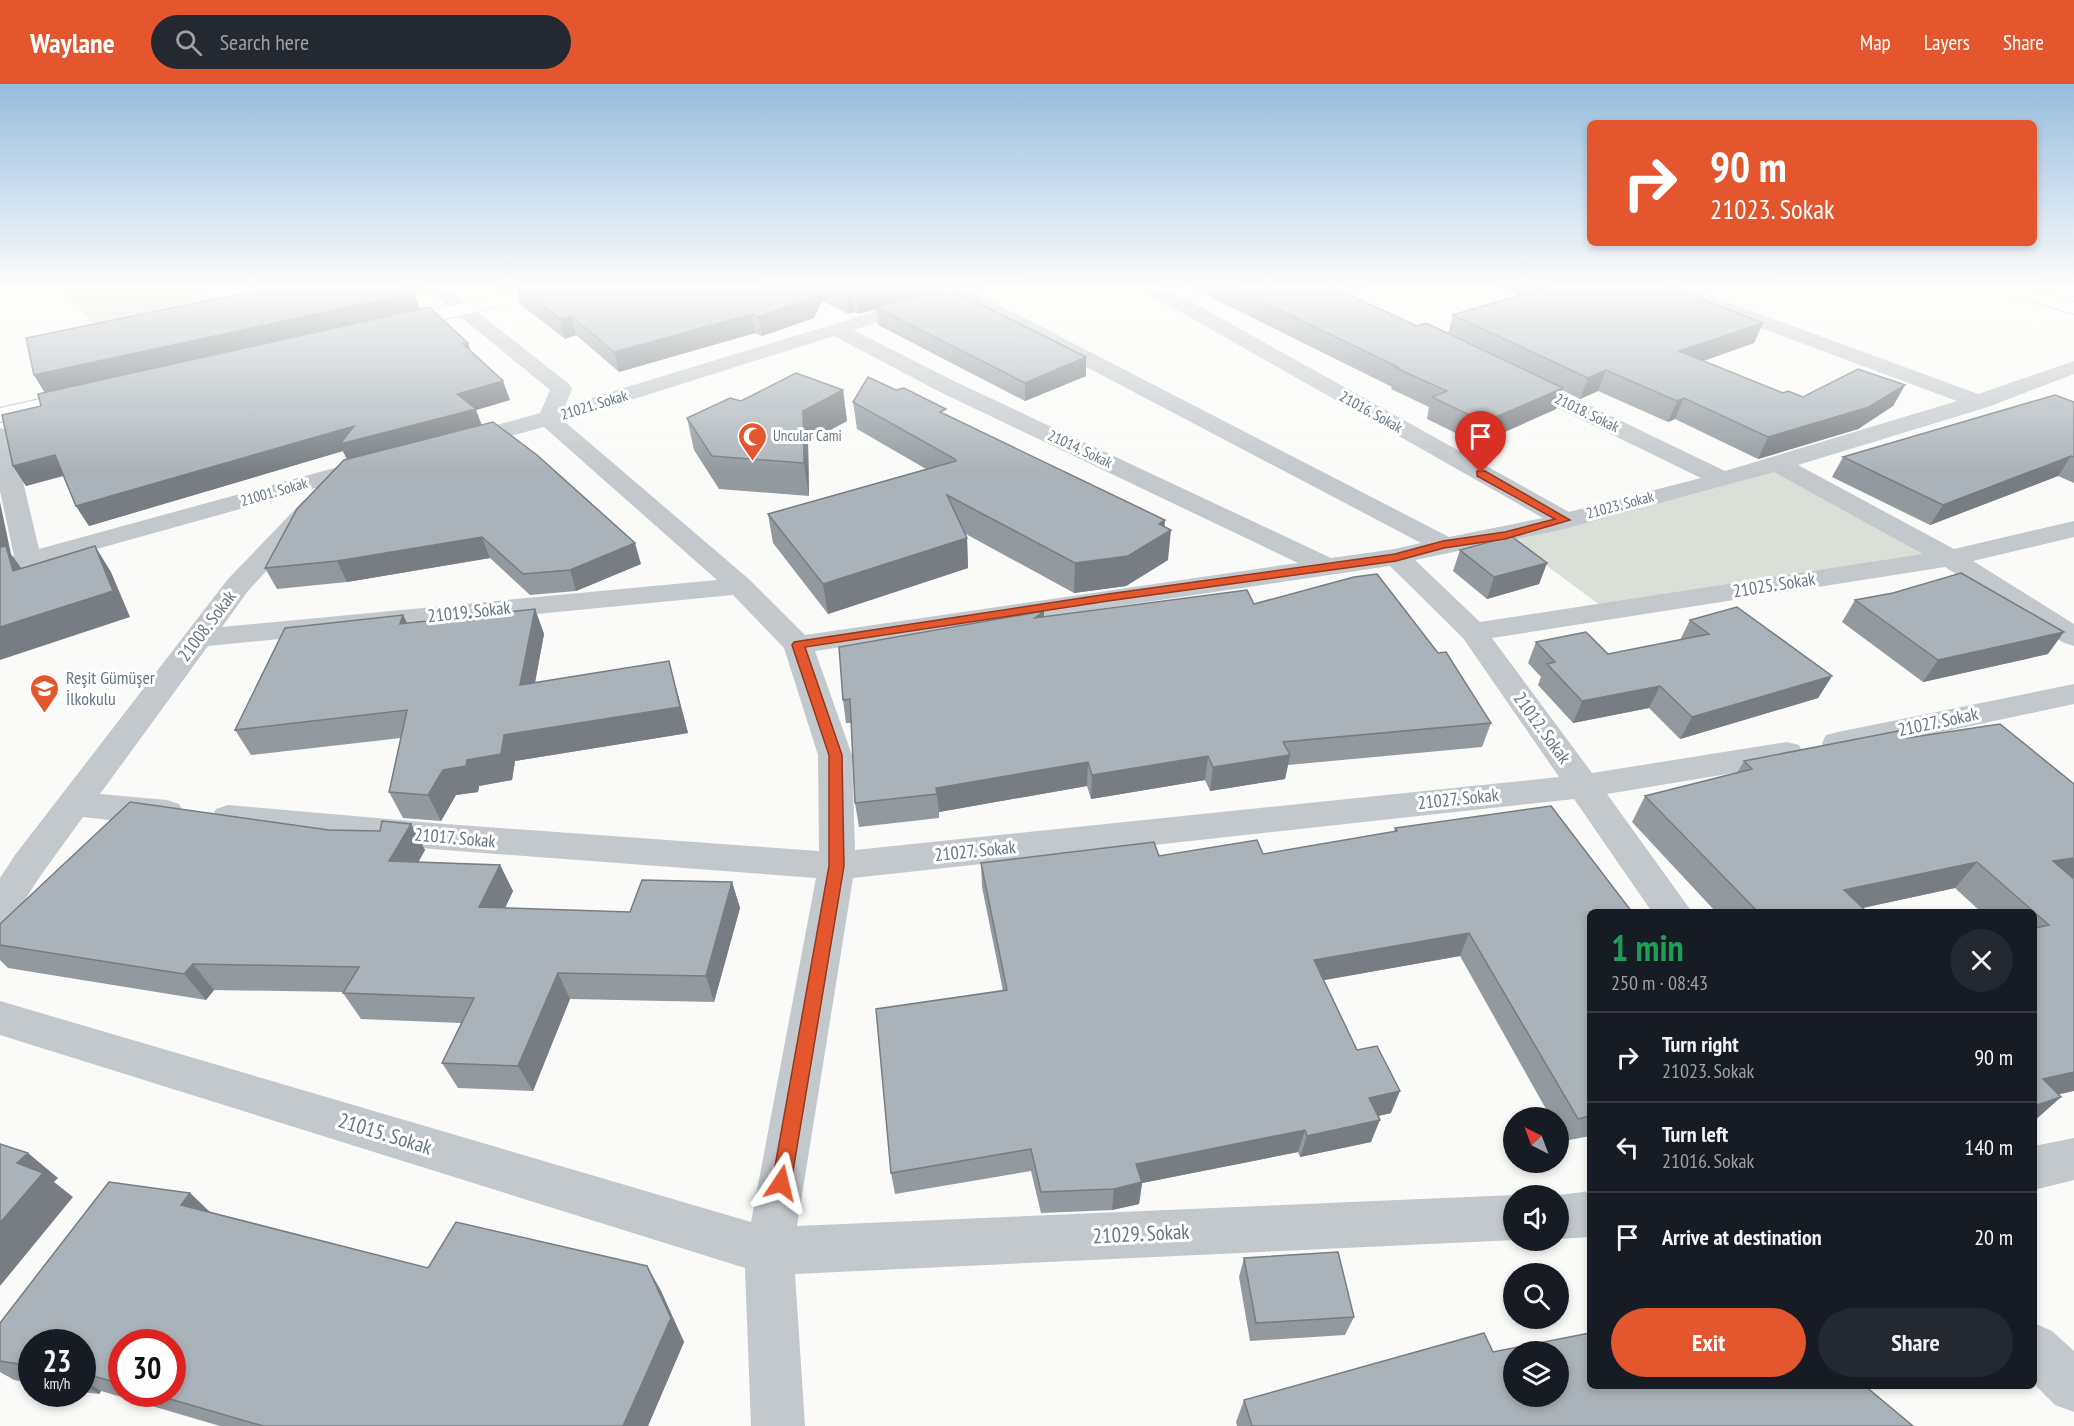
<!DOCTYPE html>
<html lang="en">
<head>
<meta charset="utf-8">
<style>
  :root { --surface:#171b24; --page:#242831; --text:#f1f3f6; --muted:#9ea1a6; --line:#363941; --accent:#e4572e }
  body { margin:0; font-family:"PT Sans Narrow",sans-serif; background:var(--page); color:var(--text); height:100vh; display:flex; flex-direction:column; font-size:22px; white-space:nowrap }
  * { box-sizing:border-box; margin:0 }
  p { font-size:20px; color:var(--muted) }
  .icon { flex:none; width:33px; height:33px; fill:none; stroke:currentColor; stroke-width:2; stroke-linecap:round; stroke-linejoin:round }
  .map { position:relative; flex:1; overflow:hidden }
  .details { position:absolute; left:1587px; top:825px; width:450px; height:480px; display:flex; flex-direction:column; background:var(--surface); border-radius:9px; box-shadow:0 3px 9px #0003 }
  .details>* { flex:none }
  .banner { position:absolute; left:1587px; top:36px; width:450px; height:126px; border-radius:9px; box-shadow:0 3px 9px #0003; background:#e4572e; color:#fff; overflow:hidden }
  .needle { width:39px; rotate:318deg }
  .buttons { position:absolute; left:1503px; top:1023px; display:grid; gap:12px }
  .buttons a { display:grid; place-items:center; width:66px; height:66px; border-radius:50%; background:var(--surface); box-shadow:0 3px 9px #0003; font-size:30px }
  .speed { position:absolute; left:18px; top:1245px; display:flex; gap:12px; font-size:30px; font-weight:700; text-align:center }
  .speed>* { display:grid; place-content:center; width:78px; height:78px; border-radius:50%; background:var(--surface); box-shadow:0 3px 9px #0003; line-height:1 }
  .speed small { font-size:15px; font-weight:400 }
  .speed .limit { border:9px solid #d22; background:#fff; color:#111 }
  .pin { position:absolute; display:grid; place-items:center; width:51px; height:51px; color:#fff; margin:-62px -26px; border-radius:50% 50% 50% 0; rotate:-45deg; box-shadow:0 0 6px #0007 }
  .pin .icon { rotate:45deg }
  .me { position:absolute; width:66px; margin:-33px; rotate:10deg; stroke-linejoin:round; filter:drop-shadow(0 0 4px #0008) }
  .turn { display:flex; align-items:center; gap:21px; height:126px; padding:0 24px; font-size:27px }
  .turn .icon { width:78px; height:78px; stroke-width:2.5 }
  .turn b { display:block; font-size:42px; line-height:51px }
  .round { display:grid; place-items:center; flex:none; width:63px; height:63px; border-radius:32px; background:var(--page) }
  .overview { display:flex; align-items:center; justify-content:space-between; height:102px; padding:0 24px }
  h1 { font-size:36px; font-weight:700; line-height:45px; color:#1e9e55 }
  .primary-button { display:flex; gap:12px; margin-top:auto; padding:12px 24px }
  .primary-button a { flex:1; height:69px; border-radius:36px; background:var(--accent); color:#fff; font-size:24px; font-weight:700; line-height:69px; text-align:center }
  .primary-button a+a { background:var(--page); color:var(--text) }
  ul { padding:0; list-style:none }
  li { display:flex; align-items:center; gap:18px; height:90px; padding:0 24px; border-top:2px solid var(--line) }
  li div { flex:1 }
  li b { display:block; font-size:22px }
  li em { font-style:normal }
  header { display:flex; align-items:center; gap:36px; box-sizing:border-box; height:84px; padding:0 30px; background:var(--accent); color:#fff }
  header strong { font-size:28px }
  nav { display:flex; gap:33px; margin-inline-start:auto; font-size:21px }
  .search { width:420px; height:54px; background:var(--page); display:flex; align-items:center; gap:15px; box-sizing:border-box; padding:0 21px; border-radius:33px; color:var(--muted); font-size:22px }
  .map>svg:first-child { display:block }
  .green { fill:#dadfd7 }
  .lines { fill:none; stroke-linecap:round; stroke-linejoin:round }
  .secondary-casing { stroke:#b3babf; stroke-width:2 }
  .street { fill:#c3c8cc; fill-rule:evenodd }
  .secondary { fill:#fff; fill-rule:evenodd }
  .wall { fill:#929a9f; fill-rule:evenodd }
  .shaded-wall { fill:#777d82 }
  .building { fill:#aab3b9; stroke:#777d82; stroke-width:1.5; fill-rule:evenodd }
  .route { fill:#e4572e; stroke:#94391e; stroke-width:1.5 }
  .labels { text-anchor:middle; stroke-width:6; stroke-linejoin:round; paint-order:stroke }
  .far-street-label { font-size:15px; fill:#657683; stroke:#fff }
  .far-poi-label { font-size:15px; fill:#657683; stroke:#fff; text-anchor:start }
  .street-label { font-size:18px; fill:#657683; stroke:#fff }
  .poi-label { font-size:18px; fill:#657683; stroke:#fff; text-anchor:start }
  .near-street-label { font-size:21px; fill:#657683; stroke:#fff }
</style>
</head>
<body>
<header>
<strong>Waylane</strong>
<div class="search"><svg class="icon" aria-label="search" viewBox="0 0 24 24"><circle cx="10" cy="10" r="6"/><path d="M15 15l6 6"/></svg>Search here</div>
<nav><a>Map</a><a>Layers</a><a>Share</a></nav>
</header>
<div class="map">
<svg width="2074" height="1342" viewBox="0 0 2074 1342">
  <rect width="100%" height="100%" fill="#fafaf8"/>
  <!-- green -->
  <path class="green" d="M59,201h143l14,14 -119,29z
    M1777,380l173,94 -342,53 -103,-76z"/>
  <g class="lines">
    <defs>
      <path id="secondary" d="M535,201h33l-2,4 -172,43 -7,-2 -3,-4 3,-4z
        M1989,201h30l55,17v12l-83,-25z
        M57,311l8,2 3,5 -3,5 -65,15v-14z"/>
    </defs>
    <!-- secondary casing -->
    <use href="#secondary" class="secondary-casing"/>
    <!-- street -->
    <path class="street" d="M422,201h21l126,99 3,5 -7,17 397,-121h30l-2,4 -14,4 473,244 94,-19 -403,-229 -2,-4h23l408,227 132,-34 -189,-92 -3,-5 3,-5 8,-1 8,1 197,95 232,-70 -301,-112 -2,-4h27l297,109 96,-33v13l-86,33 -190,58 156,84 120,-28v16l-101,24 101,63v22l-10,-3 -119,-76 -453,71 100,135 195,-31 12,3 4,8 -4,8 -12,3 -180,30 85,118h-40l-78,-113 -721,79 -56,348 717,-31v45h1l-720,34 10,152h-54l-6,-158 -745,-233v-34l751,221 65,-344 -371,-28 -217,-19 -12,-4 -5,-9 5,-9 12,-4 217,19 374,27 -1,-96 -34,-107 -51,-53 -525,51 -108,148 67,6 12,4 5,9 -5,9 -12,4 -84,-9 -42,58 -28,43 -13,5v-45l15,-23 213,-276 76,-79 9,-3 9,3 4,5 -78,86 -26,36 495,-47 -173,-153 -82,22 -8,-2 -4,-5 4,-5 86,-24 10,-23zM957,215l464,244 -26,6 -64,9 -375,-176 -103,-52zM834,252l106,56 358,171 -493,72 -55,-55 -186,-159zM1774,388l149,82 -443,68 -65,-62 145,-30zM1390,482l73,72 96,139 -704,73 -3,-95 -37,-104z
      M0,344l8,2 4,5 27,114 332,-91 9,2 3,5 -3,5 -380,106v-16l14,-4 -14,-65z
      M2074,600v20l-236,50 -12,-3 -4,-8 4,-8 12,-3z
      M2074,1054v42l-40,10v-44z
      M1590,1107v46l-32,2v-43h-6z
      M2034,1239l18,8 22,20v61l-19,-7 -21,-21z"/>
    <!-- secondary -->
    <use href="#secondary" class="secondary"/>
  </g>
  <!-- wall -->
  <path class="wall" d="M259,201h164l2,5 -11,3 6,16 51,43 39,48 -34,10 5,15 160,139 -65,27 -46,4 -40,-37 -143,24 -70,7 -12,-21 82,-109 -4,-8 -254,75 -13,-20 -12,-30 -38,10 -13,-20 28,-60 3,-14 210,-101 -2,-4z
    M497,201h446l-17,6v2l160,64v19l-61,25 -147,-76 -2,-16 -18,5 -4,-2 -6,2 -26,-13 -8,17 -52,18 -7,-3 -136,39 -43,-37 -11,4 -45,-35 -4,-16 -11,3z
    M1167,201h164v1l86,40 31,7 5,-18 67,-20 -24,-10h169l98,38 -9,20 -50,18 79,32 20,4 102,-12 -12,21 -35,23 -100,30 -83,-40 -7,3 -70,-31 -18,8 -18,-9 -6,19 -78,35 -51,-25 2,-12 -38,-18 1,-2 -206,-102 -12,4z
    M1343,201h27l-16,5z
    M843,306l4,31 -39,21 1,54 -90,-7 -25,-39 -7,-32 54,-17z
    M853,318l93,12 218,113 4,33 -42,26 -52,7 -110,-60 3,5 1,30 -140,46 -55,-71 -5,-29 158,-45 -69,-40z
    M2074,318v81l-16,-7 -128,49 -98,-48 11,-20z
    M1460,466l87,13 -8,21 -52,15 -34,-28z
    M1855,516l193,54 -125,28 -81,-60z
    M1254,520l237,119 -9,24 -194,18 -3,14 -75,12 -5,-11 -114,19 -4,-13 -148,26v6l-80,9 -4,-24 -4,-80h-5l-3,-23 201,-89v6z
    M535,525l9,25 -9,48 141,5 12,46 -173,28 -3,19 -33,6 -1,6 -22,3 -15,26 -38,-3 -14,-26 12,-54 -150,17 -16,-25 168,-115 4,8z
    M1690,536l142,56 -14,22 -138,41 -31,-31 -76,15 -35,-38 3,-8 -13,-14 8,-21 72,12 72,-14z
    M1907,654l167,46 -15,310 2,3 -27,24v-209h-53l-26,-24 -92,20 4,4h-151l-84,-90 13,-26 92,-23 7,-12z
    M411,740l14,26 -7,12 82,3 13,26 -8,17 125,4 102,-30 8,26 -26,94 -144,-3 -37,92 -75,-3 -16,-25 19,-40 -100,-4 -18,-26 1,-1 -130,-2 -8,10 -198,-32 -8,-8v-36l329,-94 51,1z
    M1395,744l195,84v224l-26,5 -6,-11v-12h-7l-91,-162 -137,24 34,70 34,63 -13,3 -7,26 -71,15 -2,-5 -156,31 -3,21 -27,6 -71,3 -10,-42 -136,23 -4,-21 112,-182 -21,-104 -1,-24 178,-7 104,-2 131,-22z
    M190,1109l20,19 218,56 219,-2 14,25 23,51 -36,84h-428l-119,-35 -2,3 -17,-2v-50h-50v41l-18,-3 -14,-8v-49zM122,1258l50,52h-50z
    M1244,1174l110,59 -9,18 -95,6 -11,-64z
    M1493,1268l420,74h-676l-1,-4 8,-22z"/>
  <!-- shaded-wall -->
  <path class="shaded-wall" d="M399,201h24l2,5 -22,5z
    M503,201h12l1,3 -11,3z
    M819,201h1l2,16 -8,17 -52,18 -4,-19z
    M891,201h52l-17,6v3l-50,13v2l-18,5 -2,-18z
    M1174,201h12l-12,4z
    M1355,201h15l-16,5z
    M414,209l7,19 -375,83 -12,-20z
    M852,210l2,18 -6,2 -2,-19z
    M752,230l3,19 -136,39 -5,-20z
    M571,232l5,19 -11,4 -5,-20z
    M1763,239l-9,20 -83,29 8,-21z
    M468,259l6,18 -11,-17z
    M1086,273v19l-61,25v-18z
    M1606,286l-8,21 -18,8 8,-21z
    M503,297l7,19 -34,10 7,18 -134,36 -6,-13 -254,75 -13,-20z
    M1905,301l-12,21 -35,23 -100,30 10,-22z
    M1563,304l-7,21 -78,35 6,-22z
    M843,306l4,31 -39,21 1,54 -5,-33 -1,-52z
    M1684,314l-9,21 -7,3 9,-21z
    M55,371l13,19 -42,12 -13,-20z
    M2071,372l-13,20 -128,49 13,-20z
    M0,418l11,52 13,18 8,25 -32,-39z
    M1165,436l-1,15 7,-5 -3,30 -42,26 -52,7 1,-30z
    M482,453l8,21 -143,24 -10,-21z
    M967,454l1,30 -140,46 -5,-30z
    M635,459l6,21 -65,27 -6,-21z
    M95,462l16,26 19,45 -130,43v-33z
    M1547,479l-8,21 -52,15 7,-22z
    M535,525l9,25 -14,76 -10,-25z
    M1044,527v23l-9,-16z
    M403,531l12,25 -15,-16z
    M2064,548l-16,22 -125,28 15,-22z
    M669,577l19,72 -173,28 -3,19 -33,6 -1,6 -22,3 -15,26 -13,-26 15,-25 24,-10 37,-25z
    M1832,592l-14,22 -138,41 12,-22z
    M1660,602l-11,22 -76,15 9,-22z
    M1290,671l-5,24 -75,12 3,-24z
    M1208,672l-3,24 -114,19 1,-24z
    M1088,678l-1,24 -148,26 -3,-24z
    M411,740l14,26 -21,38 -15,-27z
    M2074,774v21l-21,-18z
    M1977,778l-22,26 -112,24 1,-22z
    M500,781l13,26 -20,42 -14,-26z
    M732,798l8,26 -26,94 -8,-26z
    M1469,849l-9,23 -152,27 6,-23z
    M193,880l21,26 -8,10 -22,-26z
    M558,889l12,26 -37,92 -15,-25z
    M2074,988v19l-40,9 9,-21z
    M1400,1007l-9,22 -30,7 8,-22z
    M2061,1013l-27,24v-15z
    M1380,1036l-9,22 -71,15 7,-21z
    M1305,1046l-7,22 -156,31 -3,21 -27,6 2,-21 22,-25z
    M28,1069l30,25 -4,4 19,15 -73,89v-63l17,-60z
    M190,1109l28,27 -37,-15z
    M647,1182l14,25 23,51 -36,84h-25z
    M82,1295l19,12 -2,3 -17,-10z"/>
  <!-- building -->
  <path class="building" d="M259,201h146l9,8 -380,82 -8,-37 229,-47 -3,-4z
    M515,201h304l-8,14 -53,18 -6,-3 -138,38 -43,-36 -11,3z
    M825,201h66l-35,11 -4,-2 -6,1z
    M1228,201h100l89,41 9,-3 137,65 -79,34 -52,-25 15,-6 -51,-23 2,-1z
    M1549,201h116l98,38 -84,28 104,42 5,-2 15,6 55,-28 47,16 -36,22 -101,30 -84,-39 -7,3 -71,-31 -18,8 -135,-63 98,-29z
    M946,203l140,70 -61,26 -149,-76z
    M429,223l39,36 -5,1 40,37 -46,13 19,15 -136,35 14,-18 -278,80 -21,-51 -42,11 -11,-51 39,-9 -3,-12z
    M796,289l47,17 -40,21 1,52 -92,-7 -25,-38 43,-20 11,3z
    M868,293l28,13 8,-2 42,21 -6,3 225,108 -6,4 12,6 -43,26 -53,7 -128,-68 20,43 -144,46 -55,-70 188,-53 -1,-2 -102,-57z
    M2055,311l19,7v55l-3,-1 -128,49 -100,-48z
    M493,338l44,33 98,88 -65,27 -47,4 -41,-37 -145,24 -72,7 32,-59 47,-49z
    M1511,452l36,27 -53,14 -34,-27z
    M6,462l7,25 82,-25 18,45 -113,36v-80z
    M1961,489l103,59 -126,28 -83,-60 38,-7z
    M1377,490l61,79 8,-1 45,71 -208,19 7,13 -77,12 -5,-11 -116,19 -4,-13 -152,26 1,6 -82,9 -5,-104 -7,1 -4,-53 205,-36 -9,7 212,-28 7,14 100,-27z
    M1737,523l95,69 -140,41 -32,-31 -78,15 -35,-37 8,-2 -19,-20 50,-10 22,22 101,-20 -19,-14z
    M535,525l-15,76 149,-24 11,46 -176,28 -3,19 -34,6 -1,6 -23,4 -15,25 -39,-3 18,-82 -172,20 50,-102 118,-13 -3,9z
    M2000,640l74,60v74l-21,3 21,18v193l-31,7 18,18 -27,9v-178l15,-3 -72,-63 -133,28 23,22h-109l-113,-116 107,-27 -8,-8 154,-30 9,7z
    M130,718l199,28 51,1 2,-10 29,3 -22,37 111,4 -21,42 151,5 12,-32 90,2 -26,94 -148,-3 -40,93 -76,-3 32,-65 -131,-5 16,-26 -166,-3 -9,10 -184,-29v-21z
    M1551,722l81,106h-42v204l-12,3 -109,-186 -155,27 43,90 20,-4 23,45 -31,7 11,22 -73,16 -2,-6 -169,34 6,18 -28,7 -73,3 -10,-43 -140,24 -15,-164 131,-19 -26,-127 173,-21 5,14 98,-16 6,14 134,-23 -2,-3z
    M0,1060l28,9 -11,10 26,10 -43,50z
    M109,1098l81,11 -9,12 247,63 28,-46 191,44 24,52 -48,108h-360l-110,-32h19v-52h-50v42l-40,-11v-31h-50v24l-32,-5v-38z
    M1338,1168l16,65 -98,6 -12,-65z
    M1484,1249l9,19 97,-19v53h275l48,40h-661l-8,-26zM1514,1268h44v44h-44z"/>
  <!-- sky -->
  <linearGradient id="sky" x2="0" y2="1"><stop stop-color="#96bcdc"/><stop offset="0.52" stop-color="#fdfdfc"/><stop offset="1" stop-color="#fdfdfc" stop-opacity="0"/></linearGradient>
  <rect width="2074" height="389" fill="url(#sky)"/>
  <!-- route -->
  <path class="route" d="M1477,387h8l85,49 -65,19 -61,9 -48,13 -288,40 -303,46 37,108 2,111 -53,317 -3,6 -7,3 -7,-3 -2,-6 57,-317v-111l-37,-110 2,-3 314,-48 287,-40 48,-13 62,-9 50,-13 -78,-43z"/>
  <!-- icons -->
  <defs>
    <symbol id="mosque-pin" viewBox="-11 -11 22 30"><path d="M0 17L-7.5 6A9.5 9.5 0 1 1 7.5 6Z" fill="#e4572e" stroke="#fff"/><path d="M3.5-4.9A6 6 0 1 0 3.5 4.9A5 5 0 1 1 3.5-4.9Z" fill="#fff"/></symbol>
    <symbol id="school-pin" viewBox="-11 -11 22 30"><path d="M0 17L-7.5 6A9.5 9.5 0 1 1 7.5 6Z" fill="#e4572e" stroke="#fff"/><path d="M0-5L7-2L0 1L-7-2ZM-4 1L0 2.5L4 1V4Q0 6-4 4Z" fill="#fff"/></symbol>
  </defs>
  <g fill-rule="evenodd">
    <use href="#mosque-pin" x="736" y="336" width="33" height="45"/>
    <use href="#school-pin" x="28" y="588" width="33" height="45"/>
  </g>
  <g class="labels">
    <!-- far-street labels -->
    <g class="far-street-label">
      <text transform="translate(594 321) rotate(-17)" y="5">21021. Sokak</text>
      <text transform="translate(1371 328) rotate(29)" y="5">21016. Sokak</text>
      <text transform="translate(1587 329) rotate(26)" y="5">21018. Sokak</text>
      <text transform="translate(1080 365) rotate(25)" y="5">21014. Sokak</text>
      <text transform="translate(274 408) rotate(-16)" y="5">21001. Sokak</text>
      <text transform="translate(1620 421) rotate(-15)" y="5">21023. Sokak</text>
    </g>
    <!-- far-poi labels -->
    <g class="far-poi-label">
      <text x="773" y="357">Uncular Cami</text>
    </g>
    <!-- street labels -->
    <g class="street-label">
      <text transform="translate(1774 501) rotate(-9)" y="6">21025. Sokak</text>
      <text transform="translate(469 528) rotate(-6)" y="6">21019. Sokak</text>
      <text transform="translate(207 542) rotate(-53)" y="6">21008. Sokak</text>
      <text transform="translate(1938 638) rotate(-12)" y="6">21027. Sokak</text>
      <text transform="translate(1542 644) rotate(54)" y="6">21012. Sokak</text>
      <text transform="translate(1458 715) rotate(-6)" y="6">21027. Sokak</text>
      <text transform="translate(455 754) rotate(5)" y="6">21017. Sokak</text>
      <text transform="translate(975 767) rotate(-6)" y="6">21027. Sokak</text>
    </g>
    <!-- poi labels -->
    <g class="poi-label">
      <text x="66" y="600">Reşit Gümüşer<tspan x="66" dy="21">İlkokulu</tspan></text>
    </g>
    <!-- near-street labels -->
    <g class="near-street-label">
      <text transform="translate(385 1050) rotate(17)" y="7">21015. Sokak</text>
      <text transform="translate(1141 1150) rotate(-3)" y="7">21029. Sokak</text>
    </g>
  </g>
</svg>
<div class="buttons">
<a><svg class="needle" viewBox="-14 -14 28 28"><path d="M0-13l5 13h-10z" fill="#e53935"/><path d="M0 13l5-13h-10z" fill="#9ea1a6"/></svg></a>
<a><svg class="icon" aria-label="sound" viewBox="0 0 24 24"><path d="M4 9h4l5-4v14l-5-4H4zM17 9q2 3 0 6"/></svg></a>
<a><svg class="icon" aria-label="search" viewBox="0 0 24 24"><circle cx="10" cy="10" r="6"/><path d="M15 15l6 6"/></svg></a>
<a><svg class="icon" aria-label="layers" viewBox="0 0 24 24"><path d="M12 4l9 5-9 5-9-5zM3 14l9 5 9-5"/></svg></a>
</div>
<div class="speed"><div>23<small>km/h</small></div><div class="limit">30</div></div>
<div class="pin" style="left:1481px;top:389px;background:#d93025"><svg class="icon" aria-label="arrive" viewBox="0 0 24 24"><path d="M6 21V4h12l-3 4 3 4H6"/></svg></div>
<svg class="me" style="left:781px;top:1099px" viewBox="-20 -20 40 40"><path d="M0-17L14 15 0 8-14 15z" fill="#e4572e" stroke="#fff" stroke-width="4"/></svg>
<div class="banner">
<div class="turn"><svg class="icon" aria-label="right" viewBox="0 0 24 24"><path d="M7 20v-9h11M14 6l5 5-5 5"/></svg><div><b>90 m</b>21023. Sokak</div></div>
</div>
<section class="details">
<div class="overview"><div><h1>1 min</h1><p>250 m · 08:43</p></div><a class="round"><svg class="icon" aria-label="close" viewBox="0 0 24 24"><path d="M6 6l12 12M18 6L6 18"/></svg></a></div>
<ul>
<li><svg class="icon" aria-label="right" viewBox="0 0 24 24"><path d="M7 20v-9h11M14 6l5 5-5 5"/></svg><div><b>Turn right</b><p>21023. Sokak</p></div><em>90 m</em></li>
<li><svg class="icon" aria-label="left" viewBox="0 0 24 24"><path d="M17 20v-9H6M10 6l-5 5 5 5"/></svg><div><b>Turn left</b><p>21016. Sokak</p></div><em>140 m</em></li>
<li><svg class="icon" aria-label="arrive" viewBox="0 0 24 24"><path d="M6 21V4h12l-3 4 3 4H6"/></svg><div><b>Arrive at destination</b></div><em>20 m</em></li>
</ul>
<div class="primary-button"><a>Exit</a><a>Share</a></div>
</section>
</div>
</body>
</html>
